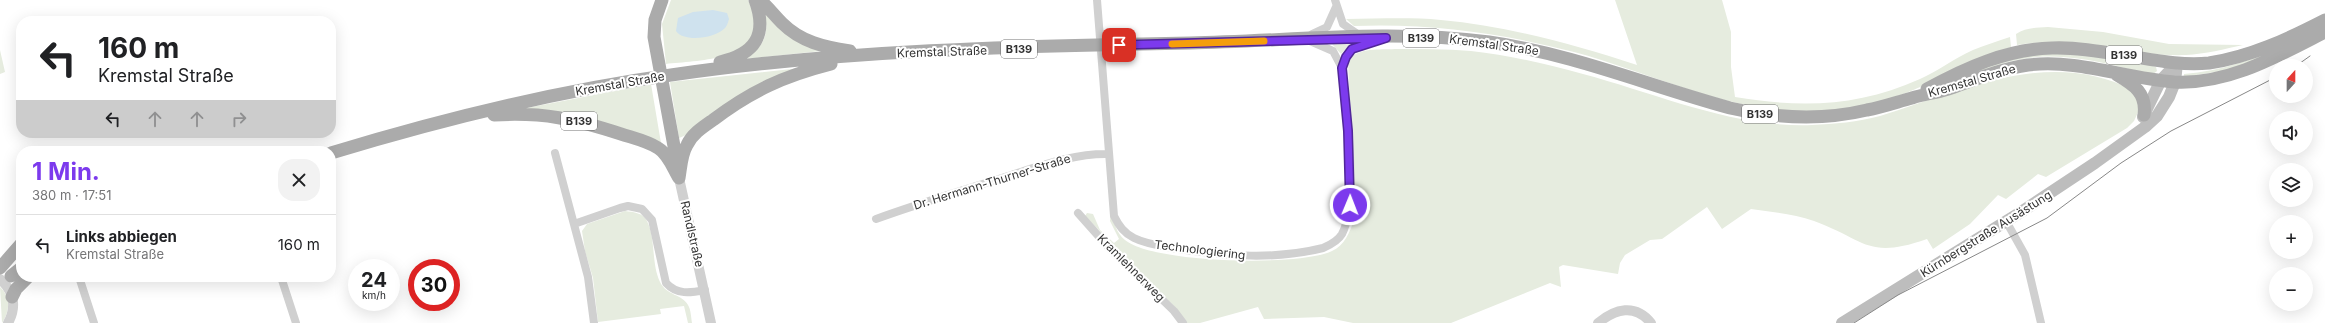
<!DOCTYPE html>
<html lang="de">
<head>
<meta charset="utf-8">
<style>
  :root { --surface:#fff; --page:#f2f2f2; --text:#202124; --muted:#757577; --line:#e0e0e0; --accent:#7c3aed }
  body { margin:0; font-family:Inter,sans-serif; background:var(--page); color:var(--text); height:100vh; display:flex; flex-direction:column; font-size:15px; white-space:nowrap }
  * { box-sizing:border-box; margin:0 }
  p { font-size:13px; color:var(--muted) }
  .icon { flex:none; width:22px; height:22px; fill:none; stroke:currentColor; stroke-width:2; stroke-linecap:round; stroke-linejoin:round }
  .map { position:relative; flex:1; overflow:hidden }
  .side { position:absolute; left:16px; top:146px; width:320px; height:136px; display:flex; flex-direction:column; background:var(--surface); border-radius:16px; box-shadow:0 4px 16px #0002 }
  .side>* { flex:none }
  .banner { position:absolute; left:16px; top:16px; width:320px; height:122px; border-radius:16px; box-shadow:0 4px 16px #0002; background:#fff; color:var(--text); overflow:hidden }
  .needle { width:26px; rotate:21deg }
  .tools { position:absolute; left:2269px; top:59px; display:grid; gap:8px }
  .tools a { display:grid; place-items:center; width:44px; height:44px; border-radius:50%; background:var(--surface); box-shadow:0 4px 16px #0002; font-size:20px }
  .speed { position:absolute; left:348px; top:259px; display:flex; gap:8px; font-size:20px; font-weight:700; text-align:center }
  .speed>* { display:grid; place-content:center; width:52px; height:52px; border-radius:50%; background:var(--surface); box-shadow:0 4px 16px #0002; line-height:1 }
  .speed small { font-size:10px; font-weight:400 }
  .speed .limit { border:6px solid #d22; background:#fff; color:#111 }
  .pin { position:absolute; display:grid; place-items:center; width:34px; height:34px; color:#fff; margin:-17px; border-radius:8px; box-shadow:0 2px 6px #0006 }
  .me { position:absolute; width:44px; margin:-22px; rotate:1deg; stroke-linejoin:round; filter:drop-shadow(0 0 3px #0008) }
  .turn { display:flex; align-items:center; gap:14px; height:84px; padding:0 16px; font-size:18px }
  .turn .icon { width:52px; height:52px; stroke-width:2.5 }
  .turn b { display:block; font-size:28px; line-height:34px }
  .lanes { display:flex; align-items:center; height:38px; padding:0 16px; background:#0003; justify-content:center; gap:20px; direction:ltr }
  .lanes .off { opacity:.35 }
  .round { display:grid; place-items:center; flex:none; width:42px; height:42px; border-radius:16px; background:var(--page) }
  .headline { display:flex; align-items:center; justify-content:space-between; height:68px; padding:0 16px }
  h1 { font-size:24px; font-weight:700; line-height:30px; color:var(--accent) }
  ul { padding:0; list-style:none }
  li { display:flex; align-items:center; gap:12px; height:60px; padding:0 16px; border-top:1px solid var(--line) }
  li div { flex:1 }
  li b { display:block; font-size:15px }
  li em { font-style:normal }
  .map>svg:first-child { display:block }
  .green { fill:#e6ecdf }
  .water { fill:#cfe2ee }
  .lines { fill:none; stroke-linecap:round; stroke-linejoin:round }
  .minor { stroke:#d0d0d0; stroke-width:8 }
  .tertiary { stroke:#d0d0d0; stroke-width:10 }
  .secondary { stroke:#bdbdbd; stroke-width:12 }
  .primary { stroke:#ababab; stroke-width:13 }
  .tram { stroke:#888; stroke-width:1 }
  .route-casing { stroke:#51269a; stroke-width:10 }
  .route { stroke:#7c3aed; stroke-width:7 }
  .slow { stroke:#f59e0b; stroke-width:7 }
  .labels { text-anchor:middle; stroke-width:4; stroke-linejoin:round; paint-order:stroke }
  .shield { fill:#fff; stroke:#707070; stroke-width:1 }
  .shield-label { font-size:11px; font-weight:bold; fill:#333 }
  .street-label { font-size:12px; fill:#333; stroke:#fff }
</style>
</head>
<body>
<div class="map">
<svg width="2325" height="323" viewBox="0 0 2325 323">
  <rect width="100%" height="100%" fill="#fff"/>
  <!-- green -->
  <path class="green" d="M671,0h77c29,60 -44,60 -82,64l-4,-40z
    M1615,0h107l9,32v35l4,30c66,11 123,10 185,-18 18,-8 35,-21 53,-29 12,-5 25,-9 37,-13l1,10c-35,11 -66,30 -100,44 -27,11 -60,18 -90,20 -87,5 -165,-37 -247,-59 -73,-19 -145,-29 -220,-26l-8,-7c31,0 63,-2 95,1 66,6 132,24 196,45z
    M764,12c15,19 33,32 57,39l-75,8c18,-14 24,-24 18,-47z
    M2048,27l55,5 66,12 74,1c-18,4 -38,9 -57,10 -57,2 -110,-20 -169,-10l-1,-11c10,-7 20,-6 32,-7z
    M2325,29l-91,40 -50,8v-3c51,-4 95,-26 141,-45z
    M1332,44h18l-9,10z
    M1395,49c25,0 51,0 76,2 37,4 75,13 112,23 75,20 150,54 229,51 22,-1 46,-3 68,-9 82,-25 169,-69 253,-26l7,18 -6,13 -7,7 -81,49 -8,-3 -32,25 -8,-4 -28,29 -37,25 -6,-10c-60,21 -61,1 -113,-18 -20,-7 -42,-9 -63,-12l-29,20 -15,-22 -45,32 -12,1 -25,15 -5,8 -2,11 -55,-9 -4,2 2,20 -11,-4 -99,40h-98l-29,-6 -60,2 -6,-12 -58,16h-14l-12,-17 -89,-90 2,-3 6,1 7,16 14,13 5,-4 -9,-18 1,-10c3,11 5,22 14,29 27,23 174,27 207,11 12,-5 18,-19 22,-31l-6,-160c12,-13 31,-10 47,-11z
    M0,50l5,22 -5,2z
    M2065,53l77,10 14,4 1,4 -5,4c-38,-10 -76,-21 -116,-18 -32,3 -61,16 -90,29l33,-17 43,-13z
    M801,68l-117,68 -5,2 -9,-56z
    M651,84l10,59 -145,-33z
    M625,211c9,1 18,2 22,10 9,18 4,42 13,61 7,14 22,12 28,23 3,5 3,12 4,18h-4l-4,-17 -24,3 1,5 -63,8 -5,-44 -8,-27 -3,-20 5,-7z
    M0,287c11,10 10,24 2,36z"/>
  <!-- water -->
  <path class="water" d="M713,10l14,3 2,6c-1,3 -2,7 -4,9 -9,10 -41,15 -49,3l2,-13 15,-6z"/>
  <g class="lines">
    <!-- minor -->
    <path class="minor" d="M1097,0l17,216c5,10 10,17 20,22 14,7 30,8 45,11 48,7 96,11 144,-1 7,-3 15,-7 19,-14 17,-32 4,-128 0,-166l-9,-17 -23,-10
      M1335,0l8,24 16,11
      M1312,34l15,-7 9,-20
      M1342,68c8,-22 16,-22 37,-28
      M555,153l33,124 6,46
      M1078,213l32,36 64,62 9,12
      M876,219c44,-16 88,-29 132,-43 32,-10 67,-23 101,-22
      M2006,221l19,34 16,68
      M574,224l46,-16 8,-2 14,3 10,11 14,63c11,12 24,10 39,7
      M81,277l-1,3 14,43
      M281,277l15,46"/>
    <!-- tertiary -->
    <path class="tertiary" d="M679,178l32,145
      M0,279c14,12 17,28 8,44
      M1598,323c17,-14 37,-20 53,0"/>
    <!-- secondary -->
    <path class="secondary" d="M2143,117l18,-37 16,-17
      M1842,323l179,-111 74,-49 50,-36 12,-11 12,-19 6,-15 2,-19"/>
    <!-- primary -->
    <path class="primary" d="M662,0l-7,20 -1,17 24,131
      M760,0c8,7 14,15 22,23 19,19 42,24 68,28
      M720,62c35,-8 48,-27 35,-62
      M2117,75c17,10 30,18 27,40
      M1927,89c38,-21 80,-40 125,-41 23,-1 47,3 70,7 28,4 57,11 87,8 41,-6 79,-24 116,-43
      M494,115c49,-3 81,4 127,19 12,4 26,7 37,14 10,6 15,20 21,30
      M331,153c112,-34 225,-62 340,-78 170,-25 348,-29 519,-32 99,-2 202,-14 299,-1 84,12 160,44 241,66 45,10 91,13 137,2 16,-3 30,-8 45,-12 12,-4 24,-5 36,-9 26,-9 52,-20 80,-24 50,-6 96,13 146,17 54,3 104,-26 151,-50
      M679,178c2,-11 2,-23 8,-33 5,-11 16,-18 26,-25 38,-29 71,-44 118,-56
      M0,268l21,-24
      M11,276l10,-8
      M12,297l4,-8 12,-12"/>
    <!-- tram -->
    <path class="tram" d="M2296,66l14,-10
      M1854,323l44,-28 149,-77 74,-55 50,-32 105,-54"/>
  </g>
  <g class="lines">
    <defs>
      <path id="route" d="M1119,45l267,-7 -34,11 -6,8 -4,11 6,63 2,74"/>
    </defs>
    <!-- route casing -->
    <use href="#route" class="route-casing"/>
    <!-- route -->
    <use href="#route" class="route"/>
    <!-- slow -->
    <path class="slow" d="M1172,44l92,-3"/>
  </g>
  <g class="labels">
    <!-- shield labels -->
    <g class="shield">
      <rect x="1403" y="29" width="36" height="18" rx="3"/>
      <rect x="1001" y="40" width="36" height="18" rx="3"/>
      <rect x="2106" y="46" width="36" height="18" rx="3"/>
      <rect x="1742" y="105" width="36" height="18" rx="3"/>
      <rect x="561" y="112" width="36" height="18" rx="3"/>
    </g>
    <g class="shield-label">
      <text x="1421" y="42">B139</text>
      <text x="1019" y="53">B139</text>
      <text x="2124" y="59">B139</text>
      <text x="1760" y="118">B139</text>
      <text x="579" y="125">B139</text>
    </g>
    <!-- street labels -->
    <g class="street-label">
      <text transform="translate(1494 45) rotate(8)" y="4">Kremstal Straße</text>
      <text transform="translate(942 52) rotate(-2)" y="4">Kremstal Straße</text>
      <text transform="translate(1972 81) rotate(-16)" y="4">Kremstal Straße</text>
      <text transform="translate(620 84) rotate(-10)" y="4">Kremstal Straße</text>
      <text transform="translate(992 182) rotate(-17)" y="4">Dr. Hermann-Thurner-Straße</text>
      <text transform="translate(692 234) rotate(77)" y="4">Randlstraße</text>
      <text transform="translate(1986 234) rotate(-32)" y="4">Kürnbergstraße Ausästung</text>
      <text transform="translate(1200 250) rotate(7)" y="4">Technologiering</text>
      <text transform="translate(1131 268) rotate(45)" y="4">Kramlehnerweg</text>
    </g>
  </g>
</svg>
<div class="tools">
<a><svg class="needle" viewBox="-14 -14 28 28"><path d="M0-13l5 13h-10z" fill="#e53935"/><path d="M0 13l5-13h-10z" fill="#757577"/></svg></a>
<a><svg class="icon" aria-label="sound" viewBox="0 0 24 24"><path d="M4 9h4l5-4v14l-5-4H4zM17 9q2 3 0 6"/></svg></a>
<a><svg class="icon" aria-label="layers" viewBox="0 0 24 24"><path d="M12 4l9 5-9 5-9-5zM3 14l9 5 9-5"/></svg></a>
<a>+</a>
<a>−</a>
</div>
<div class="speed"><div>24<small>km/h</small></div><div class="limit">30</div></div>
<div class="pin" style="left:1119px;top:45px;background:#d93025"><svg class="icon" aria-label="arrive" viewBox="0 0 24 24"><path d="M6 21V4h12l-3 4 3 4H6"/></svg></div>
<svg class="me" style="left:1350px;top:205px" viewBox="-20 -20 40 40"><circle r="17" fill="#7c3aed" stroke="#fff" stroke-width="3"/><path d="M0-11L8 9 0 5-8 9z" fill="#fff"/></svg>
<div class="banner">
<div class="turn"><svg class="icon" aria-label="left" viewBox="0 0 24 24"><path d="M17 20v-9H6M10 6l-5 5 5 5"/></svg><div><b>160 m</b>Kremstal Straße</div></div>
<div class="lanes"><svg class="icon" aria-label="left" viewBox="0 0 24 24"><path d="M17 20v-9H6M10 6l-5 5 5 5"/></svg><svg class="icon off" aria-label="ahead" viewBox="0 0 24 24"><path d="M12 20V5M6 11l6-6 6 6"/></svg><svg class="icon off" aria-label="ahead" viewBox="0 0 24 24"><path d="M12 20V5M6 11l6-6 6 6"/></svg><svg class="icon off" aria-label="right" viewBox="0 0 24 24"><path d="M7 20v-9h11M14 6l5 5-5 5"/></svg></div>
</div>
<section class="side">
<div class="headline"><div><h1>1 Min.</h1><p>380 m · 17:51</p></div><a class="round"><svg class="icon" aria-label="close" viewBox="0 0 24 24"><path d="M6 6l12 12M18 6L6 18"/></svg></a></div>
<ul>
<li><svg class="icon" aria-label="left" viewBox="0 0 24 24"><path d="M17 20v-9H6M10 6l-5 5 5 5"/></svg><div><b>Links abbiegen</b><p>Kremstal Straße</p></div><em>160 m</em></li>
</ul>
</section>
</div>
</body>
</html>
